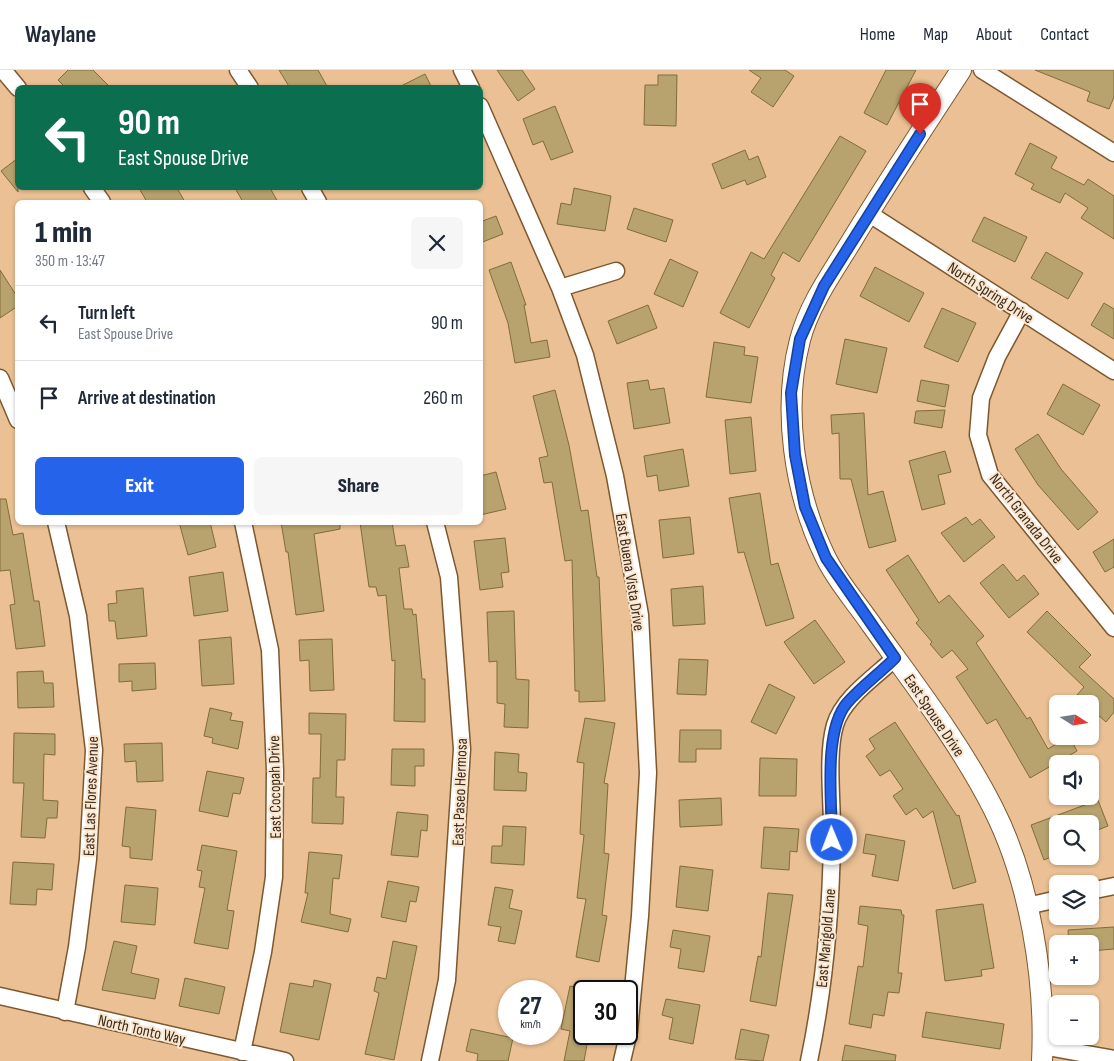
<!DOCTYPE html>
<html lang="en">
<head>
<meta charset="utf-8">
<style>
  :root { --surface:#fff; --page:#f6f6f7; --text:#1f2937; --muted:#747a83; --line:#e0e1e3; --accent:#2563eb }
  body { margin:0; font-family:"Sofia Sans Condensed",sans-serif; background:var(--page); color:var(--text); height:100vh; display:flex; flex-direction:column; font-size:19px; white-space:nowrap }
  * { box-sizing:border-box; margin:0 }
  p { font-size:16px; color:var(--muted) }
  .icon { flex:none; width:28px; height:28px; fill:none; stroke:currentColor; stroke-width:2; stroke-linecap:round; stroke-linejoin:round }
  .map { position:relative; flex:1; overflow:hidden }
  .sheet { position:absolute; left:15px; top:130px; width:468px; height:325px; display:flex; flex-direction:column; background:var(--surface); border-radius:8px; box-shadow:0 1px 4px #0004 }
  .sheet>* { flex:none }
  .hud { position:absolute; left:15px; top:15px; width:468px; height:105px; border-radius:8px; box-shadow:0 1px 4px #0004; background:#0b6e4f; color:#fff; overflow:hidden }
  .needle { width:32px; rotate:102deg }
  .controls { position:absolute; left:1049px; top:625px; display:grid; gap:10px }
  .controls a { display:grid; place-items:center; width:50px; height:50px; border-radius:8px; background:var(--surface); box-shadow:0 1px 4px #0004; font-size:25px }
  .speed { position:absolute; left:498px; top:910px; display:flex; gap:10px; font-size:25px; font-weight:700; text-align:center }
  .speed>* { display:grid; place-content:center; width:65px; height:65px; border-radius:50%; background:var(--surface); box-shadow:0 1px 4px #0004; line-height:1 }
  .speed small { font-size:12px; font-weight:400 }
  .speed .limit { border:2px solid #111; border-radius:8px; background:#fff; color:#111 }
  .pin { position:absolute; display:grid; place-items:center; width:42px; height:42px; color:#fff; margin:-51px -21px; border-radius:50% 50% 50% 0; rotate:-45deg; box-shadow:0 0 5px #0007 }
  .pin .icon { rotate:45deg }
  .me { position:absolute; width:55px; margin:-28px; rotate:359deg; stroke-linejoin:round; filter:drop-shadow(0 0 4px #0008) }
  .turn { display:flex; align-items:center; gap:18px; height:105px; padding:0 20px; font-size:22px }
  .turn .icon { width:65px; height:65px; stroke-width:2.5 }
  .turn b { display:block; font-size:35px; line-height:42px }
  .round { display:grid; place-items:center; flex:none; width:52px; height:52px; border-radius:8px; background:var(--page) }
  .headline { display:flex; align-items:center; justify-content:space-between; height:85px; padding:0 20px }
  h1 { font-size:30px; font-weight:800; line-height:38px }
  .action { display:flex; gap:10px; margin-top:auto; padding:10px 20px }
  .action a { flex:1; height:58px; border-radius:8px; background:var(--accent); color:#fff; font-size:20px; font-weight:800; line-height:58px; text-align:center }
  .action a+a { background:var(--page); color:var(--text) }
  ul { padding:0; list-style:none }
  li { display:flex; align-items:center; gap:15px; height:75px; padding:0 20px; border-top:1px solid var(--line) }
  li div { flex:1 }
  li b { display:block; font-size:19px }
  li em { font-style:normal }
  header { display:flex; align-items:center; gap:30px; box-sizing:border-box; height:70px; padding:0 25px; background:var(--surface); border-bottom:1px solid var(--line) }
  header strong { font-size:24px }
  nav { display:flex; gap:28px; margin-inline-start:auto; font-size:18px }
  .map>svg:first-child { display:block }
  .building { fill:#b8a26e; stroke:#816c38 }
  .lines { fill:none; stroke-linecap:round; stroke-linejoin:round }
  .minor-casing { stroke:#7d582f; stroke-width:19 }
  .major-casing { stroke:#7d582f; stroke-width:22 }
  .minor { stroke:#fff; stroke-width:16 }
  .major { stroke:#fff; stroke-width:20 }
  .route-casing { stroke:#184099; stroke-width:12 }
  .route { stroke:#2563eb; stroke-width:9 }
  .labels { text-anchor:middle; stroke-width:4; stroke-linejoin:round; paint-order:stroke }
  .street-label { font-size:16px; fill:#3a2a19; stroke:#fae5cf }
</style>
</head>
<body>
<header>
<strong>Waylane</strong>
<nav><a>Home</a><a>Map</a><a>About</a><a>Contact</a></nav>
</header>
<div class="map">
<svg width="1114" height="991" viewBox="0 0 1114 991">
  <rect width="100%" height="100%" fill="#eac094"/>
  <!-- building -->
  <path class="building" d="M68,0h25l18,18h-45l-8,-8z
    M279,0h39l10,18h-38z
    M497,0h25l13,19 -17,12z
    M749,0h36l9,6 -21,31 -22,-15 10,-14z
    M886,0h30l-29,55 -23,-12z
    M1035,0h79v27l-5,12 -22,-8 3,-9z
    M425,4l7,14h-35z
    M658,5h19l-1,51 -32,-1 1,-40h13z
    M555,36l18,46 -22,8 -8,-19 -10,4 -10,-26z
    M840,66l26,15 -67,111 -16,-10 -12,23 4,3 -26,50 -29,-15 31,-61 13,7z
    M1030,73l27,14 -6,11 33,17 4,-6 26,17v43l-33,-21 7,-10 -23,-15 -5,10 -29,-14 3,-5 -19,-10z
    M745,80l4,10 9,-4 8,21 -19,8 -2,-5 -23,9 -10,-25z
    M18,88v34l-17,-21z
    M139,118h38l8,14h-38z
    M235,118h35l8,14h-35z
    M574,118l37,8 -6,35 -48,-7 4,-21 10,2z
    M634,138l39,12 -7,22 -39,-13z
    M496,146l7,18 -23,9v-21z
    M984,147l43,20 -12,25 -43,-21z
    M1046,182l37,21 -15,26 -37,-21z
    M670,189l28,13 -15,35 -29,-13z
    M511,192l15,43h-2l7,38 16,-3 3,17 -35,6 -7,-40 -19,-53z
    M875,197l49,26 -15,29 -49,-26z
    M0,200l18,28v8l-18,12z
    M1104,233l10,6v30l-23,-14z
    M648,235l9,23 -40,16 -9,-23z
    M942,238l34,15 -18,39 -34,-15z
    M845,269l42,9 -10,45 -41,-9z
    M714,272l31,5 -1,8 14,2 -7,46 -45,-6z
    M648,310l2,10 14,-2 6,35 -36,6 -7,-46z
    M921,310l28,5 -4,22 -28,-6z
    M1063,314l37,21 -17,30 -36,-21z
    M555,320l14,55 12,66 7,-1 9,67h2l6,124 -26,1v-11h-4l-3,-131 -7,1 -13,-79 -8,1 -5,-25 9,-2 -15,-60z
    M945,340l-3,18 -28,-5 2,-12z
    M864,343l4,82 15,-4 13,50 -27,7 -18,-69h-11l-1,-46 -7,1 -1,-19z
    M751,347l5,54 -26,3 -5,-54z
    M1038,364l23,35 37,43 -20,18 -40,-45 -23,-36z
    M683,379l6,37 -30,5 -2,-16 -10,2 -3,-21z
    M945,381l6,21 -13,3 7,29 -23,6 -13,-49z
    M496,402l10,37 -26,6v-39z
    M760,423l11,72 7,-2 16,55 -28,8 -22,-74 -6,1 -9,-55z
    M0,429h6l7,36 10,-2 11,68h5l6,45 -29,3 -6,-44 5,-1 -5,-34 -10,1z
    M690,447l4,37 -31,4 -4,-38z
    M966,447l6,8 8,-6 15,18 -31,25 -23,-29z
    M179,452h31l6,25 -28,8z
    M281,452h59v7l-26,5 10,77 -28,4 -8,-63h-2z
    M360,452h32l4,24 9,-1 4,22 -10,1 5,41h8l1,6 3,-1 6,65h3v43l-31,-1 1,-61 -3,1 -6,-66 -8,1 -2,-9h-7z
    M505,468l4,34 -8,1 2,14 -23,3 -6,-49z
    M1114,469v28l-9,5 -12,-20z
    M908,485l31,48 10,-8 35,41 -8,7 51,76 3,-2 18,32 21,-13 8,15 -47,27 -34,-59 -9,5 -31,-47 12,-8 -16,-19 -10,8 -12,-14 2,-2 -16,-19 3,-3 -33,-50z
    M1003,494l14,17 7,-6 15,19 -30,24 -29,-35z
    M223,502l5,39 -34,5 -5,-39z
    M703,516l2,38 -32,2 -2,-37z
    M143,518l4,48 -30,3 -2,-18h-6l-1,-17 9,-1 -1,-12z
    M514,541l2,68 13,1 -1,48 -24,-1 1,-23 -8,-1v-42l-8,1 -2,-50z
    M1047,541l44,44 -12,12 35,32v13l-8,10 -16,-14v-4h-4l-9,-9 7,-8 -57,-55z
    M815,550l30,42 -31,22 -30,-42z
    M231,567l3,47 -32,2 -3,-46z
    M332,569l2,51 -24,1 -1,-31 -9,1 -1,-21z
    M679,589l29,1 -2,35 -29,-1z
    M155,593l1,26 -24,2v-10l-13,1v-18z
    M43,601l1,12h9l1,24 -36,1 -1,-36z
    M769,614l26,13 -19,37 -25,-12z
    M210,638l22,5 -2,7 13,2 -5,27 -26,-6 1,-5 -9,-2z
    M309,643l37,1 -1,46h-8l-1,37h8l-1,27 -31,-1 1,-45h7l1,-44h-12z
    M585,648l30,5 -11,60 4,1 -4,69 5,1 -7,61 5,1 -8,46 -23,-5 10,-58 -9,-1 7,-63 -4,-1 4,-71 -7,-1z
    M895,652l62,94 2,-1 17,67 -23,7 -20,-78 -10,7 -7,-10 -10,7 -13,-19 10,-7 -13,-19 -10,6 -14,-20 9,-7 -6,-10z
    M680,660h41v19h-25v13h-17z
    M14,663l41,1v21l-11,-1 -1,46 15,1 -1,17h-10l-2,20 -24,-1 3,-54h-11z
    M162,673l1,38 -26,1 -1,-21 -11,1 -1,-18z
    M392,679h32v17h-9v20l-24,-1z
    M495,682l24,2 -1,18 9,1 -1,18 -32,-1z
    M760,688l37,1 -1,37h-37z
    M207,701l37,7 -4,16 -7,-1 -5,24 -29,-6z
    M721,728l1,27 -42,2 -1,-27z
    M1098,730l10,26 -18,7v-9h-32v30l-14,6 -13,-35z
    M126,737l30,3 -4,50 -22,-2v-11l-8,-1z
    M397,742l31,3 -1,16 -6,-1 -3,27 -27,-2z
    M503,756l23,1 -2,38 -33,-2 1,-17h10z
    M764,757l35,2 -2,23 -7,-1 -1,19 -28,-2z
    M866,764l39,7 -7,40 -26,-5 4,-21 -13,-2z
    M202,775l35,6 -10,59 7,1 -6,38 -34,-6 11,-55 -6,-1 3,-16 -5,-1z
    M309,782l33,3 -3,24 -6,-1 -3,36 21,5 -3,13 -47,-10 7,-29h-3z
    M13,792l41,2 -2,26 -15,-1 -1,16 -26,-1z
    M680,796l33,4 -5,41 -32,-4z
    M388,811l31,6 -3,15 -6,-1 -4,21 -25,-5z
    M125,815l33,3 -3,37 -34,-3z
    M495,817l18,3 -4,18 13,3 -7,33 -17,-3 3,-14 -13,-2z
    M768,823l25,2 -17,111 -26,-5 8,-45 3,1z
    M983,834l11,64 -13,2 1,6 -37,5 -9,-71z
    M860,836l41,4 1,5h2l-6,58h4l-3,20 -11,-1 -4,24 -11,-2 -2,14 -22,-4 9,-58 5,1 5,-41 -10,-2z
    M1114,857v22l-24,2v-7h-21l-1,-14z
    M673,860l37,6 -6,36 -26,-4 3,-19 -11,-2z
    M114,871l23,5 -6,27 28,6 -4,20 -53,-9z
    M393,871l24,5 -23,114 -29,-6 14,-61 -5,-2 3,-14 9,2z
    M185,908l40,9 -6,27 -40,-8z
    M314,910l17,4 -12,56 -39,-8 10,-49 23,4z
    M570,916l14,3v45h5l-5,27h-20l6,-30 -9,-2z
    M666,929l34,6 -7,39 -24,-5 4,-21 -11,-3z
    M926,942l78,12 -4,25 -78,-12z
    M471,959l42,9 -5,23h-31l1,-7 -12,-3z
    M741,959l28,6 -6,26 -28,-2z
    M845,975l51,10 -1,6h-53z"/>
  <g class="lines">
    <defs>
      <path id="minor" d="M3,0l15,18
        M238,0l12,18
        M462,0l9,18
        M982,0l132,83
        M480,36l80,182 25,67 30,121 25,139 8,158 -8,143 -11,115 -7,30
        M92,118l10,14
        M310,118l8,14
        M868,143l246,158
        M560,218l56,-17
        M1022,241l-25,46 -16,41 -3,37 12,40 124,153
        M0,308l18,42
        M56,452l22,94 16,134 -6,109 -11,88 -12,65
        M1090,821l24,-5
        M1027,836l31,-7
        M0,926l285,65
        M1042,976l72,13
        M242,982l21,-100 11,-75 1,-106 -5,-121 -27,-128
        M430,991l17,-81 15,-231 -13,-172 -14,-55
        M809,991c15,-72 22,-148 23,-222 1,-33 -6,-83 3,-114 8,-27 40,-48 60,-67"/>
      <path id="major" d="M961,0c-37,57 -75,114 -110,172 -19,31 -42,63 -51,98 -18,69 -6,152 25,216 11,24 31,46 46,68 43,60 89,119 122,184 37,73 53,172 49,253"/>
    </defs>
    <!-- minor casing -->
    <use href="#minor" class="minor-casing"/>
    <!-- major casing -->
    <use href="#major" class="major-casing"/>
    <!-- minor -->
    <use href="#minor" class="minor"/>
    <!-- major -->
    <use href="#major" class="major"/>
  </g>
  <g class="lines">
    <defs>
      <path id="route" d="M832,770c0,-37 -9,-109 15,-137 14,-16 33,-30 48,-45l-69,-100 -21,-51 -10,-52 -4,-62 9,-54 24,-53 96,-152"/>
    </defs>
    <!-- route casing -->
    <use href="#route" class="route-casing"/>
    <!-- route -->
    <use href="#route" class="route"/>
  </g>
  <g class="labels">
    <!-- street labels -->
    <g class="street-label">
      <text transform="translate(991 222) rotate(33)" y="6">North Spring Drive</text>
      <text transform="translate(1027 448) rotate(52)" y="6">North Granada Drive</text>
      <text transform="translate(631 502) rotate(81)" y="6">East Buena Vista Drive</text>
      <text transform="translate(935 645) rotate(56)" y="6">East Spouse Drive</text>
      <text transform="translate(274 717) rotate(-91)" y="6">East Cocopah Drive</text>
      <text transform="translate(459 722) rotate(-88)" y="6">East Paseo Hermosa</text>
      <text transform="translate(90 726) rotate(-88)" y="6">East Las Flores Avenue</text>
      <text transform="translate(825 868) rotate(-85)" y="6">East Marigold Lane</text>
      <text transform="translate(142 959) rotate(13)" y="6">North Tonto Way</text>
    </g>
  </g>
</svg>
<div class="controls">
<a><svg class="needle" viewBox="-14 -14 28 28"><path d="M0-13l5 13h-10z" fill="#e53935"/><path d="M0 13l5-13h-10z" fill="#747a83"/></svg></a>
<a><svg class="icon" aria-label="sound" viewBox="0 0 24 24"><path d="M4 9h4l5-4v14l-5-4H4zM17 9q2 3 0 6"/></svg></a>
<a><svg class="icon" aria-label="search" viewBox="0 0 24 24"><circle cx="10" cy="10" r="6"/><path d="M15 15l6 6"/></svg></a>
<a><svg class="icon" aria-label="layers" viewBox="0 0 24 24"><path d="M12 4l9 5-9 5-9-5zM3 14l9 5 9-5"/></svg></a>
<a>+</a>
<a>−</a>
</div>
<div class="speed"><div>27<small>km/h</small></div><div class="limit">30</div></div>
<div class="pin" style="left:920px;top:64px;background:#d93025"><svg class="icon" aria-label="arrive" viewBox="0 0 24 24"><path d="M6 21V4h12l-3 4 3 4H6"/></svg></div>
<svg class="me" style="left:832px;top:770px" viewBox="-20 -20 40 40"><circle r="17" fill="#2563eb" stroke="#fff" stroke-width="3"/><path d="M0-11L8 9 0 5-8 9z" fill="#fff"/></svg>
<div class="hud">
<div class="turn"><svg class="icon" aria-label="left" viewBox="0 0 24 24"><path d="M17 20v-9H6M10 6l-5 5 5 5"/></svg><div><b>90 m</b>East Spouse Drive</div></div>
</div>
<section class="sheet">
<div class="headline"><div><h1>1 min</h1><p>350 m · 13:47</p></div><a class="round"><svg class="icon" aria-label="close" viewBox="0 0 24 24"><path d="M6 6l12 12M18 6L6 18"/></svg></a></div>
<ul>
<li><svg class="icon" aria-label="left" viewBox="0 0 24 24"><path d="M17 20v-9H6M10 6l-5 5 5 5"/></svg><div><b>Turn left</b><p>East Spouse Drive</p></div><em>90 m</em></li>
<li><svg class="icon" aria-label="arrive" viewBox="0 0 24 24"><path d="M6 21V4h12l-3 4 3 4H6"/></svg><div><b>Arrive at destination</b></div><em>260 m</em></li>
</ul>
<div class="action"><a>Exit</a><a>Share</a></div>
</section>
</div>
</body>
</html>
